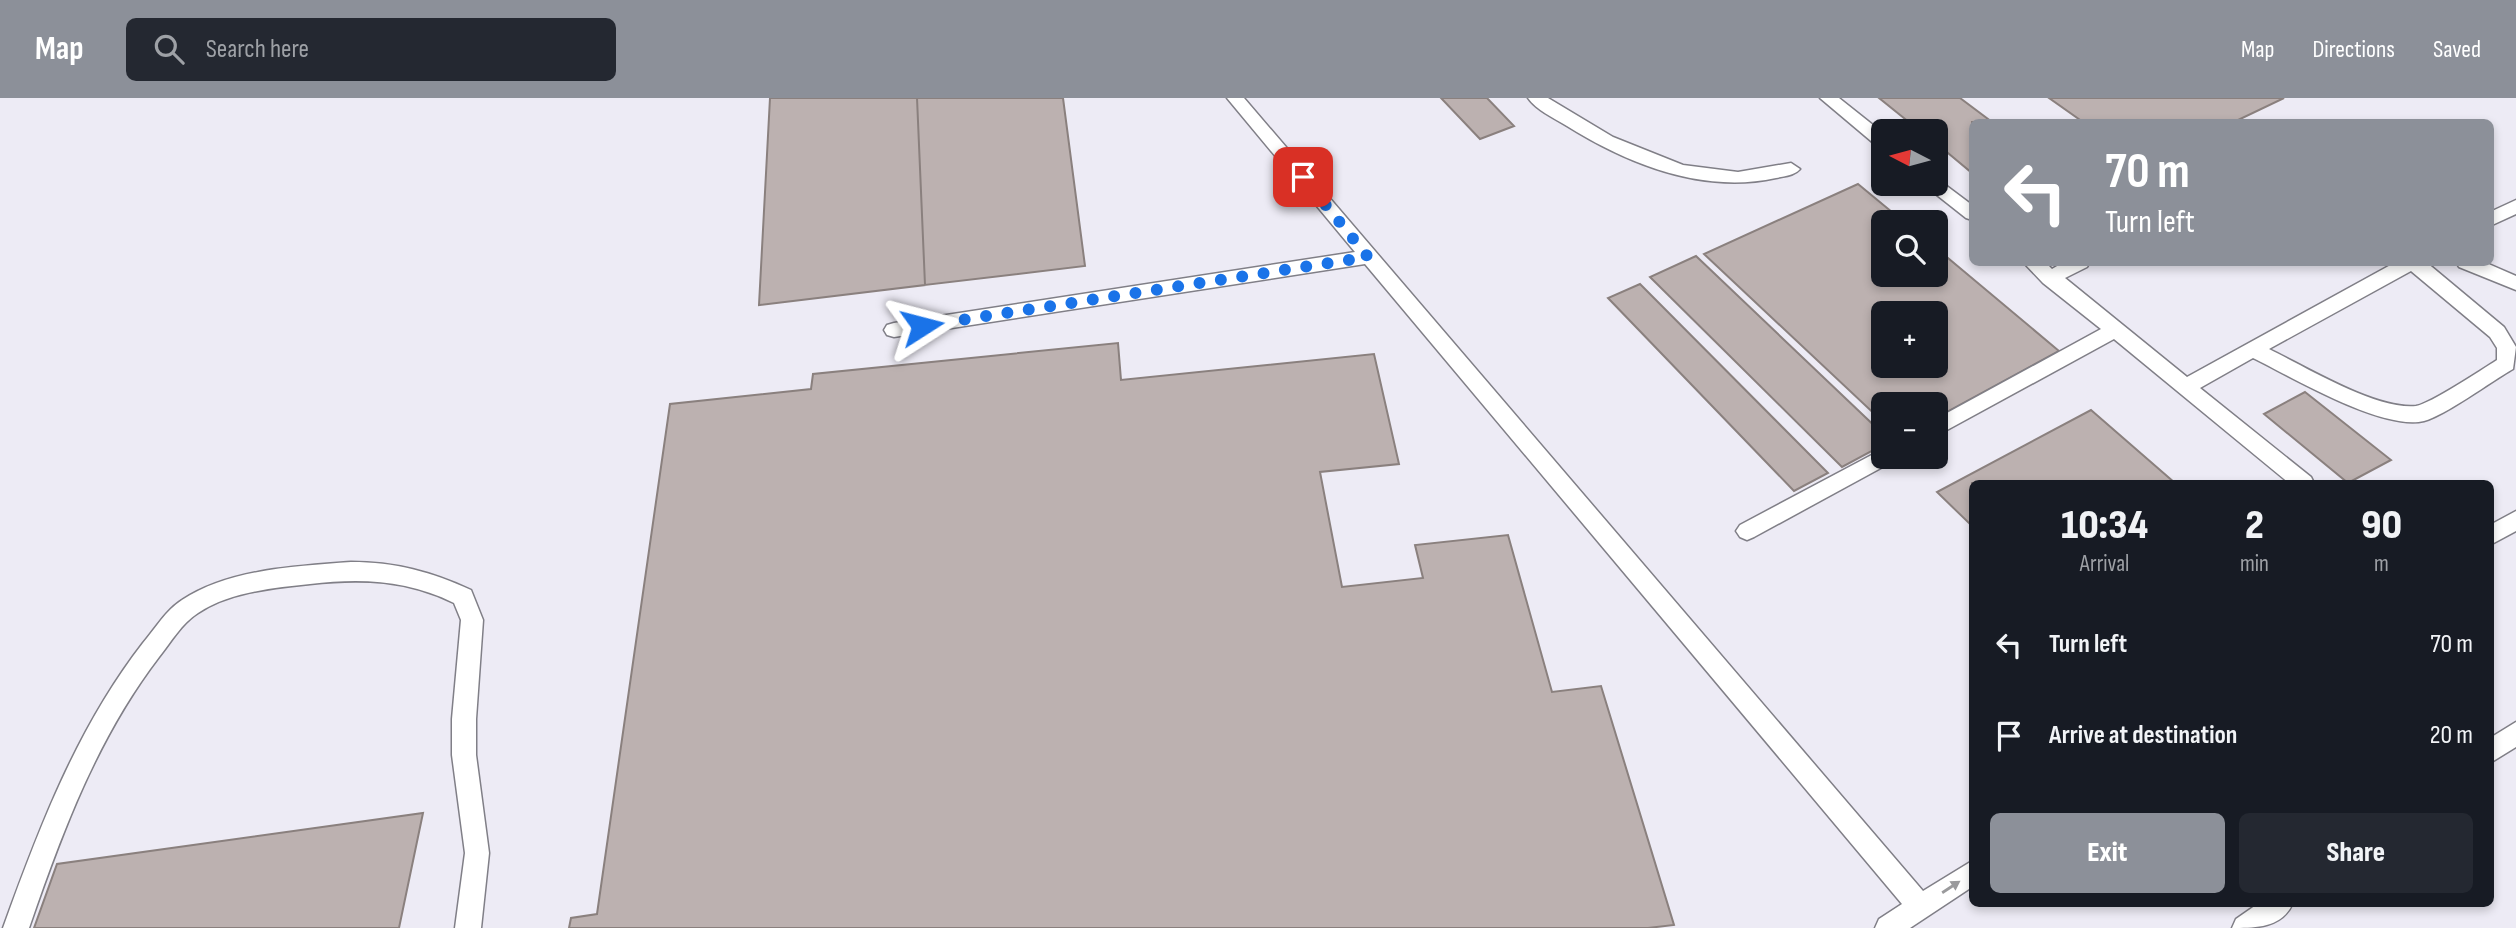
<!DOCTYPE html>
<html lang="en">
<head>
<meta charset="utf-8">
<style>
  :root { --surface:#171b24; --page:#242831; --text:#f1f3f6; --muted:#9ea1a6; --accent:#8c9099 }
  body { margin:0; font-family:"Sofia Sans Condensed",sans-serif; background:var(--page); color:var(--text); height:100vh; display:flex; flex-direction:column; font-size:26px; white-space:nowrap }
  * { box-sizing:border-box; margin:0 }
  p { font-size:23px; color:var(--muted) }
  .icon { flex:none; width:38px; height:38px; fill:none; stroke:currentColor; stroke-width:2; stroke-linecap:round; stroke-linejoin:round }
  .map { position:relative; flex:1; overflow:hidden }
  .drawer { position:absolute; left:1969px; top:382px; width:525px; height:427px; display:flex; flex-direction:column; background:var(--surface); border-radius:10px; box-shadow:0 4px 10px #0003 }
  .drawer>* { flex:none }
  .hud { position:absolute; left:1969px; top:21px; width:525px; height:147px; border-radius:10px; box-shadow:0 4px 10px #0003; background:#8c9099; color:#fff; overflow:hidden }
  .needle { width:46px; rotate:276deg }
  .fabs { position:absolute; left:1871px; top:21px; display:grid; gap:14px }
  .fabs a { display:grid; place-items:center; width:77px; height:77px; border-radius:10px; background:var(--surface); box-shadow:0 4px 10px #0003; font-size:35px }
  .pin { position:absolute; display:grid; place-items:center; width:60px; height:60px; color:#fff; margin:-30px; border-radius:14px; box-shadow:0 4px 10px #0006 }
  .me { position:absolute; width:77px; margin:-38px; rotate:81deg; stroke-linejoin:round; filter:drop-shadow(0 0 5px #0008) }
  .turn { display:flex; align-items:center; gap:24px; height:147px; padding:0 21px; font-size:32px }
  .turn .icon { width:91px; height:91px; stroke-width:2.5 }
  .turn b { display:block; font-size:49px; line-height:60px }
  .eta { display:flex; justify-content:space-evenly; align-items:center; height:119px; text-align:center }
  .eta b { font-size:42px; font-weight:800; line-height:49px }
  .button { display:flex; gap:14px; margin-top:auto; padding:14px 21px }
  .button a { flex:1; height:80px; border-radius:10px; background:var(--accent); color:#fff; font-size:28px; font-weight:800; line-height:80px; text-align:center }
  .button a+a { background:var(--page); color:var(--text) }
  ul { padding:0; list-style:none }
  li { display:flex; align-items:center; gap:21px; height:91px; padding:0 21px }
  li div { flex:1 }
  li b { display:block; font-size:26px }
  li em { font-style:normal }
  header { display:flex; align-items:center; gap:42px; box-sizing:border-box; height:98px; padding:0 35px; background:var(--accent); color:#fff }
  header strong { font-size:33px }
  nav { display:flex; gap:38px; margin-inline-start:auto; font-size:24px }
  .search { width:490px; height:63px; background:var(--page); display:flex; align-items:center; gap:18px; box-sizing:border-box; padding:0 24px; border-radius:10px; color:var(--muted); font-size:26px }
  .map>svg:first-child { display:block }
  .building { fill:#bcb1b0; stroke:#8a807e; stroke-width:2; fill-rule:evenodd }
  .lines { fill:none; stroke-linecap:round; stroke-linejoin:round }
  .service-casing { stroke:#807f87; stroke-width:3 }
  .service { fill:#fff; fill-rule:evenodd }
  .oneway { fill:#9a9a9c }
  .route { stroke:#1a73e8; stroke-width:12; stroke-dasharray:0 21.6 }
</style>
</head>
<body>
<header>
<strong>Map</strong>
<div class="search"><svg class="icon" aria-label="search" viewBox="0 0 24 24"><circle cx="10" cy="10" r="6"/><path d="M15 15l6 6"/></svg>Search here</div>
<nav><a>Map</a><a>Directions</a><a>Saved</a></nav>
</header>
<div class="map">
<svg width="2516" height="830" viewBox="0 0 2516 830">
  <rect width="100%" height="100%" fill="#edebf5"/>
  <!-- building -->
  <path class="building" d="M770,0h147l8,187 -166,20z
    M917,0h146l22,168 -160,19z
    M1441,0h46l27,28 -34,13z
    M1879,0h81l32,24h-20v51l-36,-30v-12h-16z
    M2049,0h235l-50,24h-151z
    M1858,86l46,38h-21v53h53v-27l123,103 -123,67v-14h-53v18l-179,-168zM1883,215h53v53h-53z
    M1696,158l187,178v11l-41,22 -192,-190z
    M1640,186l188,189 -34,18 -186,-193z
    M1118,245l3,37 253,-26 25,110 -79,8 22,115 81,-9 -8,-33 93,-10 44,157 49,-6 73,239 -26,3h-1079l2,-10 26,-4 73,-510 141,-15 2,-15z
    M2305,294l86,68 -43,23 -84,-69z
    M2091,312l84,73h-203v43l-35,-34z
    M423,715l-24,115h-365l23,-64z"/>
  <g class="lines">
    <defs>
      <path id="service" d="M1227,0h17l679,793 49,-30v26l-62,41h-35l4,-9 23,-15 -537,-640 -471,73 -7,-2 -3,-5 3,-5 7,-2 461,-71z
        M1528,0h20l65,39 70,28 55,7 53,-9 9,6c-6,7 -16,7 -24,9 -73,16 -148,-14 -209,-52 -13,-8 -31,-16 -39,-28z
        M1820,0h19l44,35v15l-6,-2z
        M1936,80l36,27v15l-6,-2 -38,-30 -3,-4h11z
        M2516,102v14l-26,12v-14z
        M2023,164h22l7,7 12,-7h26l-3,5 -22,11 122,99 209,-115h30l78,65 12,20 -3,22c-21,12 -69,47 -89,52 -42,10 -132,-44 -171,-63l-53,30 111,89 3,6h-25l-175,-144 -178,97v-17l165,-90 -58,-46zM2411,173l79,66 7,11v12c-16,10 -67,44 -81,46 -40,4 -110,-39 -147,-57z
        M2456,164h28l32,14v14l-57,-23z
        M1883,351v8h10l-3,6 -136,74 -7,3 -7,-3 -4,-6 4,-6z
        M2516,413v20l-26,14v-20z
        M351,464c44,0 81,10 120,28l12,30 -7,99v36l13,98 -8,75h-26l10,-75 -13,-98v-36l9,-99 -7,-17c-47,-23 -92,-25 -144,-19 -37,4 -81,8 -112,29 -16,10 -27,29 -39,44 -62,81 -97,175 -130,271h-26c36,-100 74,-200 140,-285 12,-14 23,-33 39,-43 47,-31 115,-34 169,-38z
        M2516,624v25l-26,16v-25z
        M2259,805h34c-11,25 -37,25 -61,25l4,-9z"/>
    </defs>
    <!-- service casing -->
    <use href="#service" class="service-casing"/>
    <!-- service -->
    <use href="#service" class="service"/>
  </g>
  <!-- one-way arrows -->
  <defs><path id="oneway-solid" d="M-6-.8H1V-3.2L6.5 0L1 3.2V.8H-6Z" transform="scale(1.75)"/></defs>
  <use class="oneway" href="#oneway-solid" transform="translate(1951 789) rotate(-33)"/>
  <g class="lines">
    <!-- route -->
    <path class="route" d="M922,228l446,-69 -65,-80"/>
  </g>
</svg>
<div class="fabs">
<a><svg class="needle" viewBox="-14 -14 28 28"><path d="M0-13l5 13h-10z" fill="#e53935"/><path d="M0 13l5-13h-10z" fill="#9ea1a6"/></svg></a>
<a><svg class="icon" aria-label="search" viewBox="0 0 24 24"><circle cx="10" cy="10" r="6"/><path d="M15 15l6 6"/></svg></a>
<a>+</a>
<a>−</a>
</div>
<div class="pin" style="left:1303px;top:79px;background:#d93025"><svg class="icon" aria-label="arrive" viewBox="0 0 24 24"><path d="M6 21V4h12l-3 4 3 4H6"/></svg></div>
<svg class="me" style="left:922px;top:228px" viewBox="-20 -20 40 40"><path d="M0-17L14 15 0 8-14 15z" fill="#1a73e8" stroke="#fff" stroke-width="4"/></svg>
<div class="hud">
<div class="turn"><svg class="icon" aria-label="left" viewBox="0 0 24 24"><path d="M17 20v-9H6M10 6l-5 5 5 5"/></svg><div><b>70 m</b>Turn left</div></div>
</div>
<section class="drawer">
<div class="eta">
<div><b>10:34</b><p>Arrival</p></div>
<div><b>2</b><p>min</p></div>
<div><b>90</b><p>m</p></div>
</div>
<ul>
<li><svg class="icon" aria-label="left" viewBox="0 0 24 24"><path d="M17 20v-9H6M10 6l-5 5 5 5"/></svg><div><b>Turn left</b></div><em>70 m</em></li>
<li><svg class="icon" aria-label="arrive" viewBox="0 0 24 24"><path d="M6 21V4h12l-3 4 3 4H6"/></svg><div><b>Arrive at destination</b></div><em>20 m</em></li>
</ul>
<div class="button"><a>Exit</a><a>Share</a></div>
</section>
</div>
</body>
</html>
